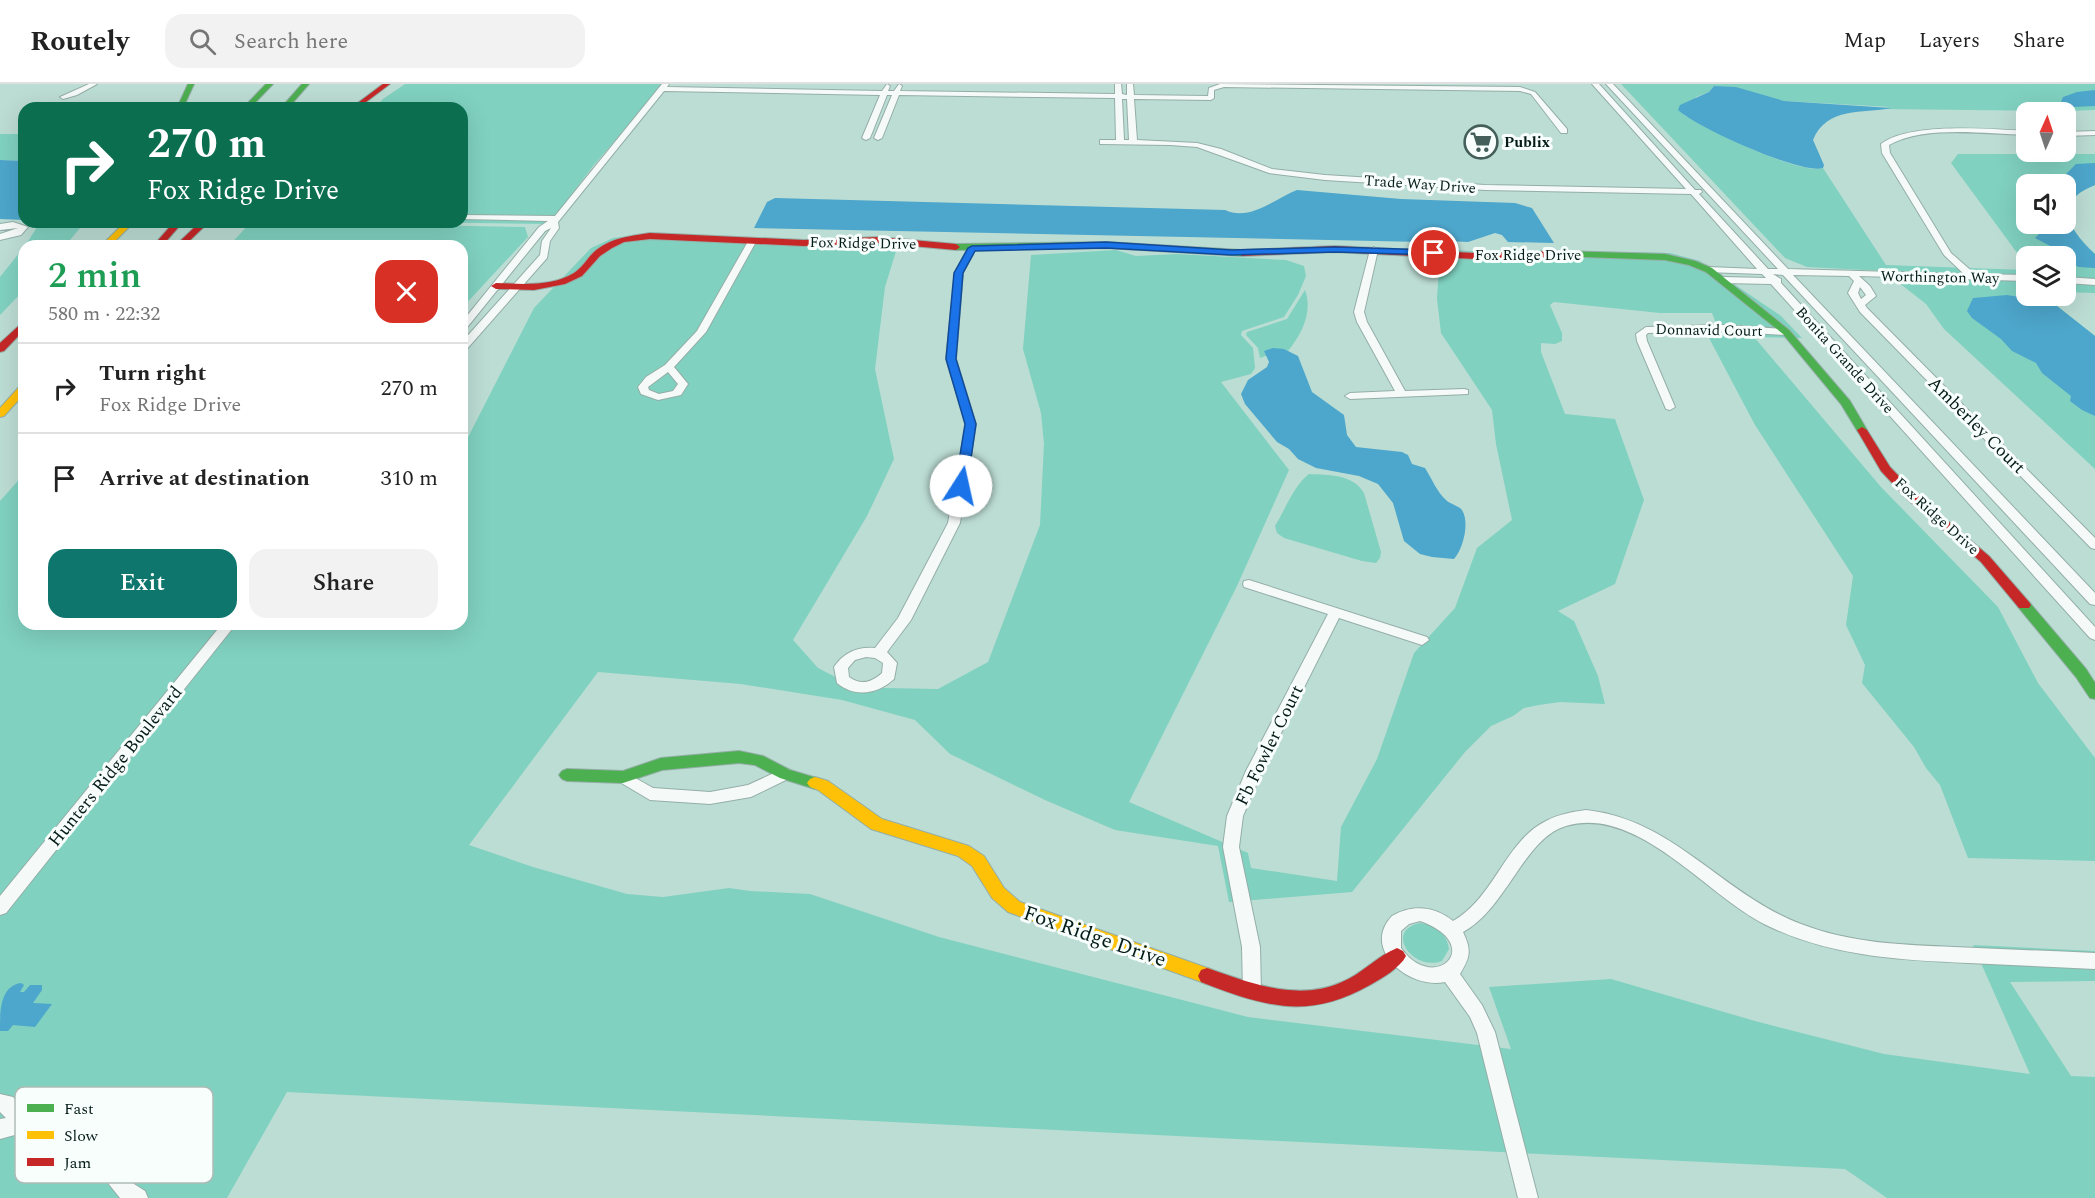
<!DOCTYPE html>
<html lang="en">
<head>
<meta charset="utf-8">
<style>
  :root { --surface:#fff; --page:#f2f2f2; --text:#222; --muted:#767676; --line:#e0e0e0; --accent:#0f766e }
  body { margin:0; font-family:Spectral,serif; background:var(--page); color:var(--text); height:100vh; display:flex; flex-direction:column; font-size:22px; white-space:nowrap }
  * { box-sizing:border-box; margin:0 }
  p { font-size:20px; color:var(--muted) }
  .icon { flex:none; width:33px; height:33px; fill:none; stroke:currentColor; stroke-width:2; stroke-linecap:round; stroke-linejoin:round }
  .map { position:relative; flex:1; overflow:hidden }
  .side { position:absolute; left:18px; top:156px; width:450px; height:390px; display:flex; flex-direction:column; background:var(--surface); border-radius:18px; box-shadow:0 6px 24px #0002 }
  .side>* { flex:none }
  .top-card { position:absolute; left:18px; top:18px; width:450px; height:126px; border-radius:18px; box-shadow:0 6px 24px #0002; background:#0b6e4f; color:#fff; overflow:hidden }
  .needle { width:39px; rotate:3deg }
  .controls { position:absolute; left:2016px; top:18px; display:grid; gap:12px }
  .controls a { display:grid; place-items:center; width:60px; height:60px; border-radius:12px; background:var(--surface); box-shadow:0 6px 24px #0002; font-size:30px }
  .pin { position:absolute; display:grid; place-items:center; width:51px; height:51px; color:#fff; margin:-26px; border:3px solid #fff; border-radius:50%; box-shadow:0 2px 6px #0007 }
  .me { position:absolute; width:66px; margin:-33px; rotate:10deg; stroke-linejoin:round; filter:drop-shadow(0 0 4px #0008) }
  .turn { display:flex; align-items:center; gap:21px; height:126px; padding:0 30px; font-size:27px }
  .turn .icon { width:78px; height:78px; stroke-width:2.5 }
  .turn b { display:block; font-size:42px; line-height:51px }
  .round { display:grid; place-items:center; flex:none; width:63px; height:63px; border-radius:18px; background:var(--page) }
  .head { display:flex; align-items:center; justify-content:space-between; height:102px; padding:0 30px }
  h1 { font-size:36px; font-weight:600; line-height:45px; color:#1e9e55 }
  .action { display:flex; gap:12px; margin-top:auto; padding:12px 30px }
  .action a { flex:1; height:69px; border-radius:18px; background:var(--accent); color:#fff; font-size:24px; font-weight:600; line-height:69px; text-align:center }
  .action a+a { background:var(--page); color:var(--text) }
  ul { padding:0; list-style:none }
  li { display:flex; align-items:center; gap:18px; height:90px; padding:0 30px; border-top:2px solid var(--line) }
  li div { flex:1 }
  li b { display:block; font-size:22px }
  li em { font-style:normal }
  header { display:flex; align-items:center; gap:36px; box-sizing:border-box; height:84px; padding:0 30px; background:var(--surface); border-bottom:2px solid var(--line) }
  header strong { font-size:28px }
  nav { display:flex; gap:33px; margin-inline-start:auto; font-size:21px }
  .search { width:420px; height:54px; background:var(--page); display:flex; align-items:center; gap:15px; box-sizing:border-box; padding:0 21px; border-radius:18px; color:var(--muted); font-size:22px }
  .map>svg:first-child { display:block }
  .green { fill:#80d1c0; fill-rule:evenodd }
  .water { fill:#4da6cb }
  .lines { fill:none; stroke-linecap:round; stroke-linejoin:round }
  .street-casing { stroke:#94aea7; stroke-width:2 }
  .fast-casing { stroke:#94aea7; stroke-width:2 }
  .slow-casing { stroke:#94aea7; stroke-width:2 }
  .jam-casing { stroke:#94aea7; stroke-width:2 }
  .street { fill:#f5faf9; fill-rule:evenodd }
  .fast { fill:#4caf50; fill-rule:evenodd }
  .slow { fill:#ffc107; fill-rule:evenodd }
  .jam { fill:#c62828; fill-rule:evenodd }
  .route { fill:#1a73e8; stroke:#114b97; stroke-width:1.5 }
  .labels { text-anchor:middle; stroke-width:6; stroke-linejoin:round; paint-order:stroke }
  .far-poi-label { font-size:15px; font-weight:bold; fill:#041b17; stroke:#f8fefc; text-anchor:start }
  .far-street-label { font-size:15px; fill:#041b17; stroke:#f8fefc }
  .street-label { font-size:18px; fill:#041b17; stroke:#f8fefc }
  .near-street-label { font-size:21px; fill:#041b17; stroke:#f8fefc }
  .key { fill:#f8fefc; stroke:#afbab7; stroke-width:1.5 }
  .key-label { font-size:16px; fill:#041b17 }
</style>
</head>
<body>
<header>
<strong>Routely</strong>
<div class="search"><svg class="icon" aria-label="search" viewBox="0 0 24 24"><circle cx="10" cy="10" r="6"/><path d="M15 15l6 6"/></svg>Search here</div>
<nav><a>Map</a><a>Layers</a><a>Share</a></nav>
</header>
<div class="map">
<svg width="2095" height="1114" viewBox="0 0 2095 1114">
  <rect width="100%" height="100%" fill="#bcddd4"/>
  <!-- green -->
  <path class="green" d="M405,0h259l-71,82 -44,58 -141,-2h54v-114h-87l8,-9z
    M1621,0h474v26l-28,1 -186,-2 9,-2 -106,-6 -70,-15 -5,6 -13,5 -12,18c24,15 115,60 139,53l63,97 140,5v26h28l3,10 38,30v133l-151,-140 -18,-25 -42,-33 -77,-4 -22,-9z
    M0,50h24v27l-24,-1z
    M1958,70h137v31c-44,17 -26,45 0,69v39l-29,-1v-36h-40v9l-75,-102zM2026,100h40v40h-40z
    M35,138h50l-20,24h-40l14,-22z
    M255,138l270,5 3,10 -66,71v-62h-233l20,-22z
    M645,150l175,6 80,-2 -15,49 -10,82 19,90 -27,57 -74,124 25,28 33,17 34,3 53,1 50,-27 52,-137 4,-81 -3,-31 -18,-64 8,-94 85,-5 20,6 40,-2 110,6 18,6 2,10 -8,19 -14,22 -42,14 -1,4 12,13 2,20 -4,6 -30,8 68,88 -52,116 -108,216 119,51 3,15 86,13 4,-54 36,-68 37,-106 41,-45 22,-60 35,-28 -16,-76 -4,-34 -51,-77 -4,-34 3,-50 43,3 26,-2 161,3 30,8 81,55 21,22 -48,-1 127,150 117,120 40,76 57,75v103l-127,-3 -28,-73 -14,-17 -12,-21 -52,-64 3,-18 -19,-40 7,-49 -98,-151 -46,-87 11,-4 -8,-21h-52l-106,-11 -4,3 12,28v8l-7,3 -14,-1v9l24,62 50,5 29,81 -29,84 -57,27 16,10 24,55 7,28 -45,-2 -21,3 -15,3 -11,8 -22,10 -26,26 -113,140 -123,10 -11,-56 -103,-16 -70,-30 -95,-46 -35,-34 -73,-20 -101,-16 -143,-12 -129,173 64,22 94,27 36,3 66,-9 21,3 60,3 129,43 309,80 263,32 -22,-62 122,-8 144,42 129,33 146,20 -57,-129 122,6v30l-85,1 61,94 24,1v121h-208l-42,-29 -1558,-77 -60,106h-227v-697l24,-27v150h438v-175l72,-141 57,-60 22,-10z
    M24,163v43l-24,25v-38z
    M1305,206c8,22 -3,44 -17,61l-4,-2 -24,9 -2,-10 -12,-13 1,-3 40,-13z
    M1309,390c20,1 44,0 55,19l17,59 -1,6 -4,5 -14,-2 -78,-23 -7,-5 -2,-7c10,-16 19,-41 34,-52z
    M1420,839c15,2 27,10 29,26l-7,12c-30,11 -58,-31 -22,-38z"/>
  <!-- water -->
  <path class="water" d="M1714,2l22,1 48,14 107,7c-28,6 -64,-2 -78,32l11,25 -1,3c-22,7 -127,-41 -145,-58l2,-5 29,-13z
    M2095,6v16l-22,1 -12,-5 2,-5 14,-5z
    M0,76l24,1v59l-24,-1z
    M2095,79v22c-44,17 -26,45 0,69v14l-16,-1 -13,-5v-6h-6l-2,-6 -23,-12 7,-7 -7,-7h31v-40h-15l12,-7 13,-13z
    M1297,106l104,9 114,4 17,5 22,35 -46,-1 -6,-7 -7,-2 -27,9 -46,-2v2l-668,-14 13,-26 8,-4 450,12c25,12 51,-12 72,-20z
    M2007,211l31,5 19,6 38,30v80l-13,-6 -12,-9 1,-5 -29,-23 -6,-10 -24,-12 -11,-12 -29,-21 -5,-7 6,-13z
    M1273,264l11,1 14,7 14,36 32,23 3,20 9,12 46,5 6,3 4,9 13,4c7,11 12,24 21,32 4,4 13,6 16,10 8,13 1,39 -8,49l-22,-2 -12,-3 -16,-13 -11,-38 -15,-19 -19,-8 -43,-8 -18,-9 -9,-10 -12,-7 -32,-38 -4,-10 7,-14 19,-13 2,-5 -5,-11z
    M21,899l3,2 -4,7h4l6,-7h12v5l-9,13 19,1 -17,23 -22,-2 -5,6h-8c0,-20 0,-45 21,-48z"/>
  <g class="lines">
    <defs>
      <path id="street" d="M89,0h8l-20,11 -14,4 -3,-2z
        M662,0h7l-2,3 215,4 5,-7 3,2 -2,5h6l5,-7 3,2 -2,5 215,3v-10h6l1,10 5,1v-11h6l1,11 74,1 1,-8 11,-4 300,3 15,5 32,37v4h-6l-30,-39 -11,-3 -296,-4 -10,3v8l-3,2 -77,-1 3,41 60,3 24,6 51,20 53,6 160,10 201,4 -94,-105h7l96,106h6l1,2 -3,2 69,75h10l-172,-185h7l175,185 176,5 -20,-19 -62,-102 -1,-9c28,-22 110,-15 145,-13v4c-40,-1 -101,-10 -137,10l1,8 61,100 24,21 51,1v6l-167,-5 11,10 6,10 -11,9 2,3 228,230v11l-4,-1 -231,-236 -12,-19 6,-12 -5,-5 -56,-1 302,318v12l-5,-1 -307,-329 -10,-1 8,5v4l314,344v13l-5,-2 -319,-354 -48,-1 -5,-3 5,-3 43,1 -4,-4 -56,-2 -1,-2 4,-3 48,2 -66,-75 -206,-4 -160,-10 -56,-7 -72,-26 -27,-2 -70,-1v-4h16l-1,-42 -216,-3 -17,43 -4,2 -4,-2 18,-43h-5l-17,43 -4,2 -4,-2 18,-43 -216,-4 -106,131 1,6 -9,13 -3,17 -81,92 -4,1v-9l78,-87 2,-14 9,-13 -6,3 -80,99 -3,1v-9l77,-95 9,-6 -86,-2v-4l93,1zM1122,15h5l2,41h-5zM1860,203l6,8 -5,4 -3,-6z
        M2095,47v4l-29,1v-4z
        M13,138l15,5 -7,8 -21,5v-6l18,-6 -18,2v-6z
        M750,154l7,2 -51,92 -32,35 14,17 -7,11 -23,5 -17,-6 -3,-7 8,-10 19,-12 32,-34zM668,288l10,12 -5,7 -14,3 -10,-4 -1,-3z
        M972,161l4,3 -13,25 -7,86 20,65 -16,99 -49,97 -24,32 10,11 -3,16c-16,15 -39,19 -57,4l-3,-16c9,-14 24,-21 41,-19l23,-30 50,-95 18,-99 -20,-65 9,-86 13,-25zM866,573l9,1 8,5 -1,10c-10,9 -21,13 -33,4l-1,-9 7,-8z
        M1374,163l4,3 -14,62 3,10 38,69 59,-2 4,1v4l-118,5 -5,-3 5,-3 45,-2 -38,-69 -3,-10 16,-62z
        M2066,193l29,2v6l-29,-2z
        M1722,241l64,4 5,3 -5,3 -64,-4 -74,2 -2,2 1,6 28,66 -5,3 -4,-1 -29,-68 -1,-7 10,-7z
        M1249,496l178,57 2,3 -7,5 -83,-27 -77,153 -19,45 -4,31 21,100 1,44 -3,6 -6,2 -6,-2 -3,-6 -1,-44 -19,-100 4,-31 19,-45 82,-157 -84,-27 -1,-3 1,-3z
        M222,540h14l-230,289 -6,2v-19z
        M785,684l5,2 3,4 -3,4 -39,19 -41,7 -60,-4 -32,-19 -3,-4 3,-4 5,-2 30,17 57,4 38,-7z
        M1586,726c87,9 136,84 215,114 48,19 102,21 153,23 47,2 94,4 141,6v16c-42,-2 -85,-4 -127,-6 -71,-3 -140,-7 -204,-39 -59,-30 -127,-119 -198,-98 -42,12 -59,82 -103,106 9,19 7,25 -3,42l22,31 13,27 43,166h-20l-41,-165 -7,-16 -25,-35c-34,8 -85,-32 -53,-66 20,-12 43,-10 61,5 42,-24 52,-80 93,-100 13,-7 26,-9 40,-11zM1420,837c67,24 14,74 -19,27v-17l8,-7z
        M0,1010l13,3 17,19 88,48 16,20 11,7 3,7h-28l-16,-20 -82,-45 -22,6v-20l6,-1 -6,-6z"/>
      <path id="fast" d="M188,0h6l-11,24h-6z
        M266,0h7l-23,24h-7z
        M302,0h7l-21,24h-7z
        M1106,158l136,8 4,3 -4,3 -136,-8 -150,2 -4,-3 4,-3z
        M1560,167l105,3 30,7 17,7 77,62 61,71 17,29 -5,3 -4,-1 -17,-28 -58,-70 -77,-62 -17,-7 -24,-5 -108,-4v-4z
        M2024,517l5,1 57,67 9,14v16l-5,-1 -14,-21 -57,-69 -2,-3z
        M739,667l24,5 27,14 30,9 3,4 -3,4 -5,2 -35,-11 -25,-13 -16,-2 -77,7 -39,13 -56,-2 -5,-2 -3,-4 3,-4 5,-2 56,2 38,-13z"/>
      <path id="slow" d="M125,138h9l-24,24h-9z
        M24,301v9l-20,22 -4,1v-9l20,-22z
        M815,693l13,4 54,38 87,27 15,10 20,32 16,14 193,68 3,6 -3,6 -6,2 -199,-72 -16,-14 -20,-32 -14,-10 -87,-27 -53,-39 -8,-3 -3,-4 3,-4z"/>
      <path id="jam" d="M383,0h7l-32,24h-7z
        M174,138h9l-21,24h-9z
        M200,138h9l-25,24h-9z
        M650,149l154,7 75,-3 77,7 4,3 -4,3 -77,-7 -75,3 -154,-7 -26,3 -12,6 -12,8 -18,20 -17,8 -31,6 -38,-1 -5,-3 5,-3c26,1 55,4 78,-10 8,-5 13,-14 19,-20 16,-15 37,-17 57,-20z
        M1335,162l140,7 85,-2 4,3 -4,3 -85,2 -140,-7 -93,4 -4,-3 4,-3z
        M24,237v9l-20,21 -4,1v-9z
        M1862,343l5,3 23,37 26,27 73,62 40,46 2,3 -2,3h-10l-38,-46 -73,-62 -27,-29 -24,-41z
        M1397,864l6,3 3,5c-6,12 -24,22 -36,29 -63,36 -106,21 -169,-3l-3,-6 3,-6 6,-2c43,15 91,34 135,14 20,-8 35,-26 55,-34z"/>
    </defs>
    <!-- street casing -->
    <use href="#street" class="street-casing"/>
    <!-- fast casing -->
    <use href="#fast" class="fast-casing"/>
    <!-- slow casing -->
    <use href="#slow" class="slow-casing"/>
    <!-- jam casing -->
    <use href="#jam" class="jam-casing"/>
    <!-- street -->
    <use href="#street" class="street"/>
    <!-- fast -->
    <use href="#fast" class="fast"/>
    <!-- slow -->
    <use href="#slow" class="slow"/>
    <!-- jam -->
    <use href="#jam" class="jam"/>
  </g>
  <!-- route -->
  <path class="route" d="M1106,158l126,8 103,-3 99,3 5,3 -5,2 -99,-3 -103,3 -126,-7 -131,3 -12,22 -7,86 20,65 -9,62 -6,3 -4,-1 -2,-2 10,-62 -19,-65 8,-86 14,-25 4,-2z"/>
  <!-- icons -->
  <defs>
    <symbol id="supermarket-ring" viewBox="-11 -11 22 22"><circle r="9.5" fill="#f8fefc" stroke="#445f59" stroke-width="1.5"/><path d="M-6-5.5h2.5l.6 2H6L4.5 2H-2.5L-4.4-4H-6ZM-1.5 3.2a1.3 1.3 0 1 0 .1 0ZM3 3.2a1.3 1.3 0 1 0 .1 0Z" fill="#445f59"/></symbol>
  </defs>
  <g fill-rule="evenodd">
    <use href="#supermarket-ring" x="1462" y="39" width="38" height="38"/>
  </g>
  <g class="labels">
    <!-- far-poi labels -->
    <g class="far-poi-label">
      <text x="1504" y="63">Publix</text>
    </g>
    <!-- far-street labels -->
    <g class="far-street-label">
      <text transform="translate(1420 100) rotate(4)" y="5">Trade Way Drive</text>
      <text transform="translate(863 159) rotate(1)" y="5">Fox Ridge Drive</text>
      <text x="1528" y="176">Fox Ridge Drive</text>
      <text transform="translate(1940 193) rotate(1)" y="5">Worthington Way</text>
      <text transform="translate(1709 246) rotate(1)" y="5">Donnavid Court</text>
      <text transform="translate(1845 276) rotate(48)" y="5">Bonita Grande Drive</text>
      <text transform="translate(1937 432) rotate(42)" y="5">Fox Ridge Drive</text>
    </g>
    <!-- street labels -->
    <g class="street-label">
      <text transform="translate(1977 341) rotate(45)" y="6">Amberley Court</text>
      <text transform="translate(1269 661) rotate(-64)" y="6">Fb Fowler Court</text>
      <text transform="translate(115 682) rotate(-51)" y="6">Hunters Ridge Boulevard</text>
    </g>
    <!-- near-street labels -->
    <g class="near-street-label">
      <text transform="translate(1095 852) rotate(19)" y="7">Fox Ridge Drive</text>
    </g>
  </g>
  <!-- legend -->
  <rect x="15" y="1003" width="198" height="96" rx="9" class="key"/>
  <rect x="27" y="1020" width="27" height="8" fill="#4caf50"/>
  <rect x="27" y="1047" width="27" height="8" fill="#ffc107"/>
  <rect x="27" y="1074" width="27" height="8" fill="#c62828"/>
  <g class="key-label">
    <text x="64" y="1030">Fast</text>
    <text x="64" y="1057">Slow</text>
    <text x="64" y="1084">Jam</text>
  </g>
</svg>
<div class="controls">
<a><svg class="needle" viewBox="-14 -14 28 28"><path d="M0-13l5 13h-10z" fill="#e53935"/><path d="M0 13l5-13h-10z" fill="#767676"/></svg></a>
<a><svg class="icon" aria-label="sound" viewBox="0 0 24 24"><path d="M4 9h4l5-4v14l-5-4H4zM17 9q2 3 0 6"/></svg></a>
<a><svg class="icon" aria-label="layers" viewBox="0 0 24 24"><path d="M12 4l9 5-9 5-9-5zM3 14l9 5 9-5"/></svg></a>
</div>
<div class="pin" style="left:1434px;top:169px;background:#d93025"><svg class="icon" aria-label="arrive" viewBox="0 0 24 24"><path d="M6 21V4h12l-3 4 3 4H6"/></svg></div>
<svg class="me" style="left:961px;top:402px" viewBox="-20 -20 40 40"><circle r="19" fill="#fff"/><path d="M0-13L10 11 0 6-10 11z" fill="#1a73e8"/></svg>
<div class="top-card">
<div class="turn"><svg class="icon" aria-label="right" viewBox="0 0 24 24"><path d="M7 20v-9h11M14 6l5 5-5 5"/></svg><div><b>270 m</b>Fox Ridge Drive</div></div>
</div>
<section class="side">
<div class="head"><div><h1>2 min</h1><p>580 m · 22:32</p></div><a class="round" style="background:#d93025;color:#fff"><svg class="icon" aria-label="close" viewBox="0 0 24 24"><path d="M6 6l12 12M18 6L6 18"/></svg></a></div>
<ul>
<li><svg class="icon" aria-label="right" viewBox="0 0 24 24"><path d="M7 20v-9h11M14 6l5 5-5 5"/></svg><div><b>Turn right</b><p>Fox Ridge Drive</p></div><em>270 m</em></li>
<li><svg class="icon" aria-label="arrive" viewBox="0 0 24 24"><path d="M6 21V4h12l-3 4 3 4H6"/></svg><div><b>Arrive at destination</b></div><em>310 m</em></li>
</ul>
<div class="action"><a>Exit</a><a>Share</a></div>
</section>
</div>
</body>
</html>
